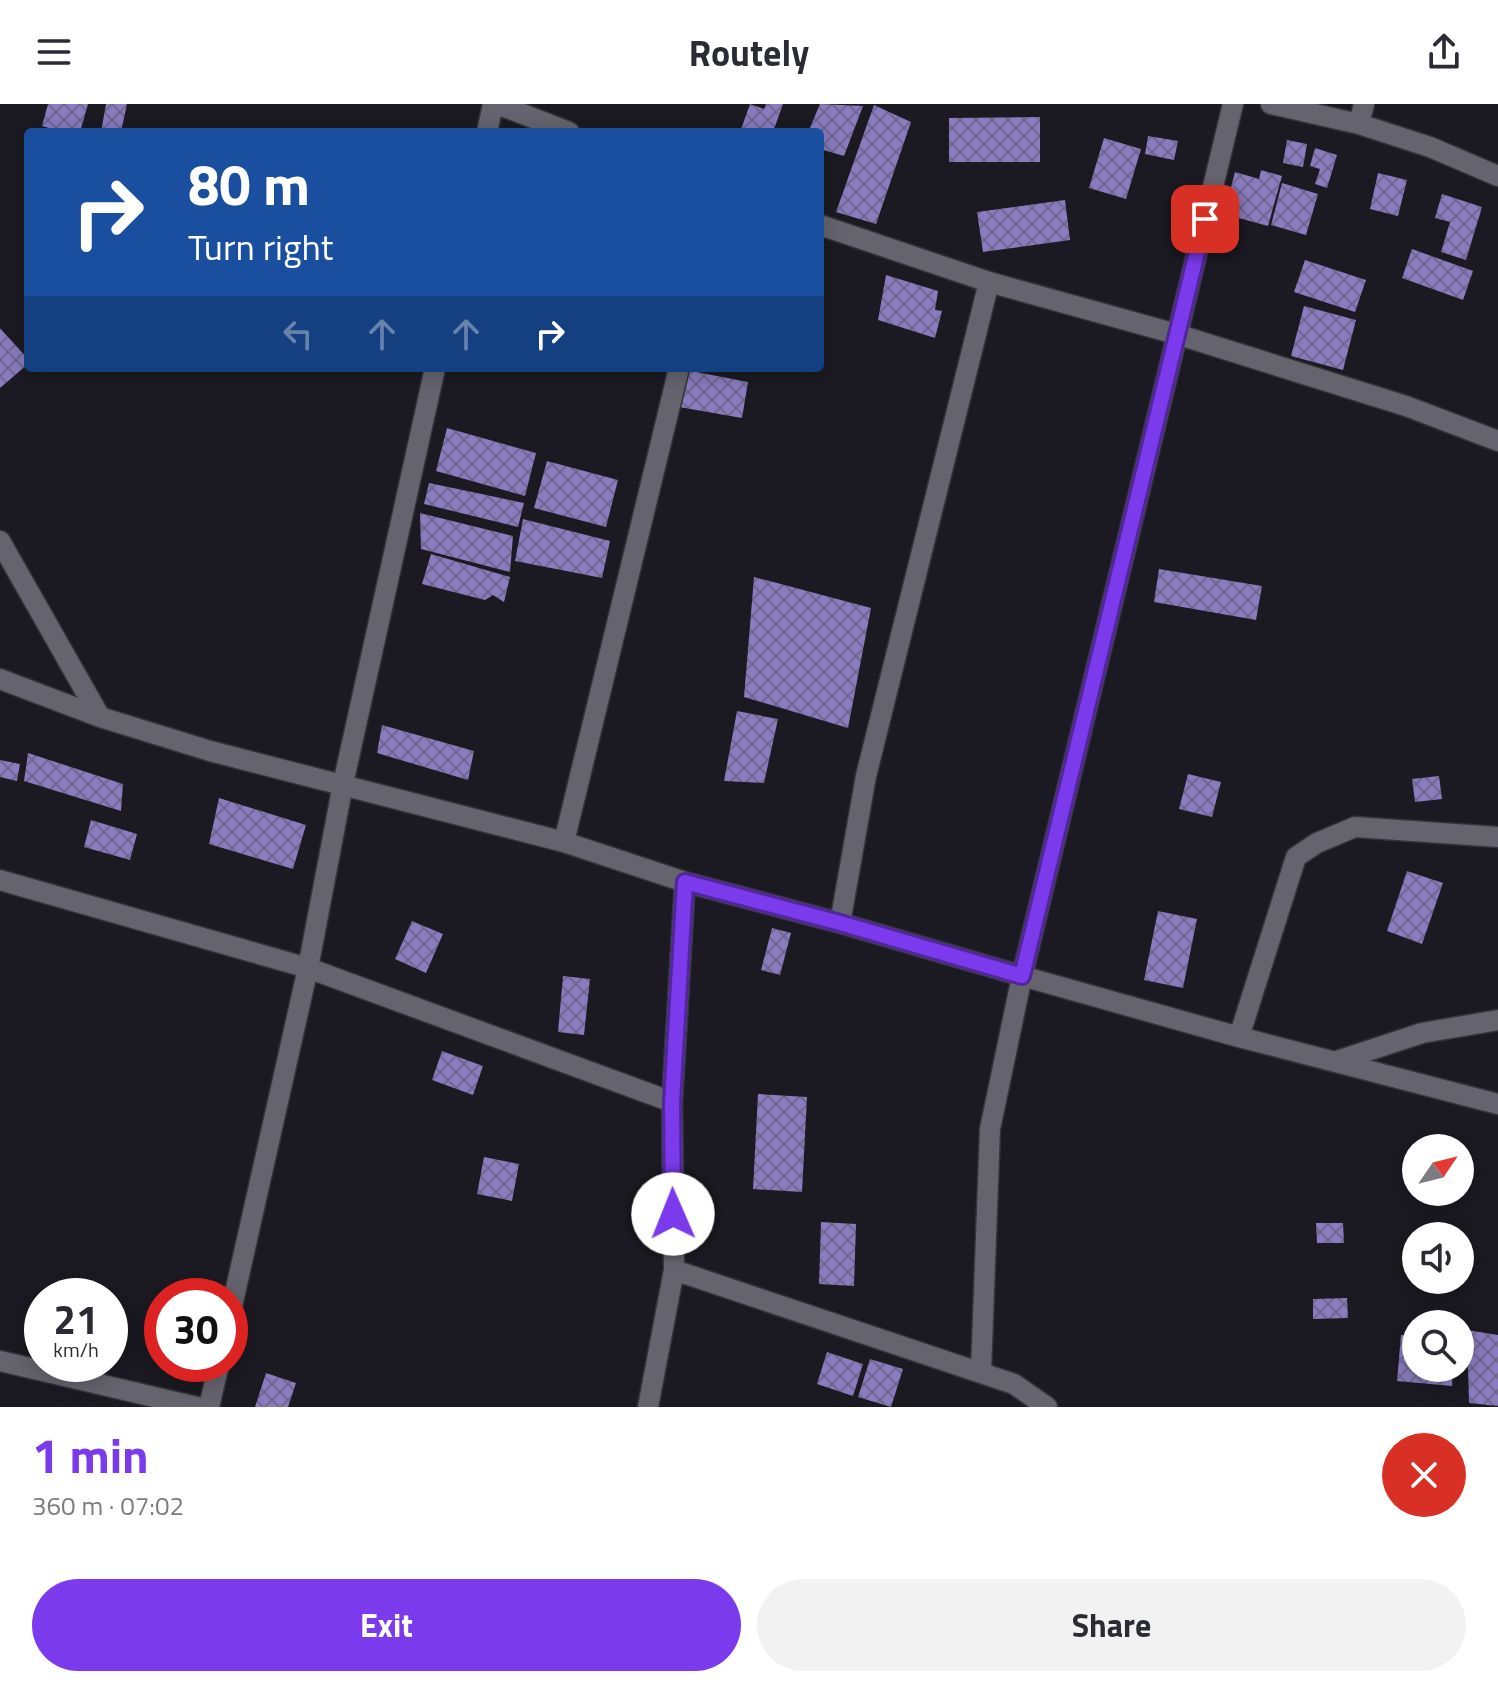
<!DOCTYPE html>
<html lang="en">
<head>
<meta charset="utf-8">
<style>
  :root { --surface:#fff; --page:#f2f2f3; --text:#2b2b33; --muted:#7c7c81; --accent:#7c3aed }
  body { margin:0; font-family:"Titillium Web",sans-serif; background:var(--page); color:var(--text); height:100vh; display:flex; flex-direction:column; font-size:30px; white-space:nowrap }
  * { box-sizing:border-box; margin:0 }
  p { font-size:26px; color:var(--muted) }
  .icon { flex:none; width:44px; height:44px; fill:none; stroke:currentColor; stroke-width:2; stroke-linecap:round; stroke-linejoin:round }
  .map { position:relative; height:1303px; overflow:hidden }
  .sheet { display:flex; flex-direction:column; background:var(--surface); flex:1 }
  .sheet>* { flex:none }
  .top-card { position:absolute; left:24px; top:24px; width:800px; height:244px; border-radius:8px; box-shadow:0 4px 20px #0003; background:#1a4fa0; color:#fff; overflow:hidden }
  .needle { width:52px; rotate:55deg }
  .tools { position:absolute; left:1402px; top:1030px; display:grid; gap:16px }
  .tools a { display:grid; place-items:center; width:72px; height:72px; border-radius:50%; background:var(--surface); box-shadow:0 4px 20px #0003; font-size:40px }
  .speed { position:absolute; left:24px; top:1174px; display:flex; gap:16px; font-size:40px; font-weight:700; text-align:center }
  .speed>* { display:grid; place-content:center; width:104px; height:104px; border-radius:50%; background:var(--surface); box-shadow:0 4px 20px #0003; line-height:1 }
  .speed small { font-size:20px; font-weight:400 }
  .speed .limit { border:12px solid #d22; background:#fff; color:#111 }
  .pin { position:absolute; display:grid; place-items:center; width:68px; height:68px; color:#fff; margin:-34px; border-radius:16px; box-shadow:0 4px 12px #0006 }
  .me { position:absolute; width:88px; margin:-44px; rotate:359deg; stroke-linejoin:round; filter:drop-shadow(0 0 6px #0008) }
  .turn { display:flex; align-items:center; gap:28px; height:168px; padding:0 32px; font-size:36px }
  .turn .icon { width:104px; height:104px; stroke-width:2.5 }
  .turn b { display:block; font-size:56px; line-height:68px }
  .lanes { display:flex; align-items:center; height:76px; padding:0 32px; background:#0003; justify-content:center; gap:40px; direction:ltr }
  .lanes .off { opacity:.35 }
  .round { display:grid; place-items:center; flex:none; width:84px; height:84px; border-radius:42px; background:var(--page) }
  .head { display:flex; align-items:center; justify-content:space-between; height:136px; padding:0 32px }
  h1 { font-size:48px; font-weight:700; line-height:60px; color:var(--accent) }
  .action { display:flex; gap:16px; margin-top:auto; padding:16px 32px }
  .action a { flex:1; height:92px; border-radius:48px; background:var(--accent); color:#fff; font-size:32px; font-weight:700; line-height:92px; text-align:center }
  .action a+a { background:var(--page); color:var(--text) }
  header { display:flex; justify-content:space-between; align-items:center; height:104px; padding:0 32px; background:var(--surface); font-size:36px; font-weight:700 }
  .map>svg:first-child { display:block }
  .building { fill:url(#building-cross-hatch) }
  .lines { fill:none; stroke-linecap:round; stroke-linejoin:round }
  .minor-casing { stroke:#343339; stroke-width:23 }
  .minor { stroke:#65636d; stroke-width:20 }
  .route-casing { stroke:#51269a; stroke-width:20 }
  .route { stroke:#7c3aed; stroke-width:14 }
</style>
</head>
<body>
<header><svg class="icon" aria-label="menu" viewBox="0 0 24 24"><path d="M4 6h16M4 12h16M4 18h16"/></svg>Routely<svg class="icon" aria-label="share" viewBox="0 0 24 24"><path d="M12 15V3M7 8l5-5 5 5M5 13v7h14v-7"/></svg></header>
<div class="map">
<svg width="1498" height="1303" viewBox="0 0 1498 1303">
  <defs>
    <pattern id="building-cross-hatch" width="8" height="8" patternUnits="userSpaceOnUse" patternTransform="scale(2)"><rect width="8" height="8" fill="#897bbe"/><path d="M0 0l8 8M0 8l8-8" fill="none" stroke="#706793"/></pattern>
  </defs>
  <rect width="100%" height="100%" fill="#1b1921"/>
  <!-- building -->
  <path class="building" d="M48,0h40l-8,28h-17l-21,-6z
    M106,0h21l-6,28h-20z
    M750,0l14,5 2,-5h17l-10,28h-33z
    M820,0l43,2 -19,50 -24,-7v-17h-21l2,-4 8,2z
    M874,1l37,17 -35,102 -40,-12z
    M1040,13v45h-91v-44z
    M1148,32l30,5 -4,19 -29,-6z
    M1104,34l37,11 -15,50 -37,-11z
    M1287,36l20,4 -4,23 -20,-4z
    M1315,44l22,7 -10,33 -12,-4 5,-15 -10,-3z
    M1261,66l21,6 -14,50 -44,-12 11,-42 24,7z
    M1378,69l29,7 -9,36 -28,-7z
    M1282,79l36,11 -12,41 -35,-10z
    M1442,90l40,13 -16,53 -25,-8 9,-30 -15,-4z
    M1065,96l5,40 -87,12 -6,-40z
    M1412,145l61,22 -10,29 -61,-22z
    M1305,156l61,20 -11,32 -61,-20z
    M886,171l52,16 -3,19 7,1 -7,27 -57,-18z
    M1304,202l52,14 -13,50 -52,-14z
    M0,224l28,31v5l-28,24z
    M686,266l62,12 -6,36 -63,-11z
    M447,324l89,25 -11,43 -89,-25z
    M547,357l71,19 -12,47 -72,-19z
    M429,379l95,20 -6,24 -94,-23z
    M420,409l93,23 -3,36 -89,-23z
    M523,415l87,22 -8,37 -87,-17z
    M431,450l79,23 -6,25 -11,-7 -8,5 -63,-16z
    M1159,465l103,17 -6,34 -102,-18z
    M754,473l117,31 -23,120 -104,-31z
    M737,607l41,8 -14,64 -40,-2z
    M382,621l92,26 -6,29 -91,-27z
    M28,649l95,31 -2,27 -97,-30z
    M0,656l20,4 -3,17 -17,-4z
    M1188,670l33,8 -9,35 -33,-8z
    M1439,672l3,23 -27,3 -3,-23z
    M219,694l87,27 -13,44 -84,-25z
    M91,716l46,14 -7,26 -46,-13z
    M1407,767l36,12 -21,61 -35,-13z
    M1158,807l39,8 -14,69 -39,-8z
    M412,817l31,13 -17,39 -31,-14z
    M772,824l19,5 -11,42 -19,-5z
    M563,872l27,3 -6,56 -26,-3z
    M442,947l41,15 -10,29 -41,-15z
    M758,990l49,3 -5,95 -49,-3z
    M484,1053l35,7 -7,37 -35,-7z
    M821,1118l35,2 -2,62 -35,-2z
    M1316,1119h27l1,20h-27z
    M1347,1194l1,20 -35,1v-20z
    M1467,1226l31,5v71l-29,-3z
    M1401,1231l15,1v32h37l-1,18 -55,-5z
    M827,1248l36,12 -10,32 -36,-12z
    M870,1255l33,10 -12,38 -33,-10z
    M266,1269l30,10 -8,24h-33z"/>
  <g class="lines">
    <defs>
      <path id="minor" d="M497,0l72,28
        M1271,0l88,20 71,23 68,29
        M1359,20l5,-20
        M487,28l6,-28
        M820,121l169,57 187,52 230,72 92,35
        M0,437l100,176
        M0,575l100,38 110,34 354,91 121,40 155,41 182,53 217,61 259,67
        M564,738l115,-474
        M0,776l308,88 364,134
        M840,819l26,-147 123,-494
        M1239,933l57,-180 21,-14 38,-16 143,10
        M1337,957l85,-28 76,-13
        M674,1166l340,114 33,23
        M230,1211l78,-347 35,-184 92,-416
        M0,1257l197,46
        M981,1268l9,-243 32,-153 211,-872
        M209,1303l10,-43
        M648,1303l26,-137 -2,-168 13,-220"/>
    </defs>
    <!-- minor casing -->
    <use href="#minor" class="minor-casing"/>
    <!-- minor -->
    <use href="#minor" class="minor"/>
  </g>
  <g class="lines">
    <defs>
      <path id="route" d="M673,1110l-1,-112 13,-220 155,41 182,53 183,-757"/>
    </defs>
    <!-- route casing -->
    <use href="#route" class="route-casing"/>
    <!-- route -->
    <use href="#route" class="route"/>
  </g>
</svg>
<div class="tools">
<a><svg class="needle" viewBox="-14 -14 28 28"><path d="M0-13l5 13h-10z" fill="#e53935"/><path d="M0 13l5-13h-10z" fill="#7c7c81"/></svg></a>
<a><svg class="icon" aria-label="sound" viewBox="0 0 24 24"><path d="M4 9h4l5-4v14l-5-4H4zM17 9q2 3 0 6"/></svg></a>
<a><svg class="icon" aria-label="search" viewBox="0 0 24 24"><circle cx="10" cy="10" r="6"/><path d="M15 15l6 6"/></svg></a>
</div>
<div class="speed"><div>21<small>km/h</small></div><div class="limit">30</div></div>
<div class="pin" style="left:1205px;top:115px;background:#d93025"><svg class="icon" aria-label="arrive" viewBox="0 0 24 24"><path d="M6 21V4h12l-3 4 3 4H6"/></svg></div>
<svg class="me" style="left:673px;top:1110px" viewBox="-20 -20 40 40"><circle r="19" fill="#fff"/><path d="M0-13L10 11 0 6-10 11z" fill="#7c3aed"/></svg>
<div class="top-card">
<div class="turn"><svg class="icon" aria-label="right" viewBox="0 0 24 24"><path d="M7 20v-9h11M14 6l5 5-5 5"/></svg><div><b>80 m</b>Turn right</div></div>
<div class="lanes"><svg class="icon off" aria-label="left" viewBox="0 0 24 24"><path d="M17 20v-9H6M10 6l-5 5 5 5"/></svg><svg class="icon off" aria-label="ahead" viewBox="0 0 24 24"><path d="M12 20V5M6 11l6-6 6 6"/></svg><svg class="icon off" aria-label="ahead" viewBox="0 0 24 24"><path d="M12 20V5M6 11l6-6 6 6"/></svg><svg class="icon" aria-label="right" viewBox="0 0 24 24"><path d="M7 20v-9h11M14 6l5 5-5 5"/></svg></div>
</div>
</div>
<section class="sheet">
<div class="head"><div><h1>1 min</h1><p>360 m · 07:02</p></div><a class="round" style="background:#d93025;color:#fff"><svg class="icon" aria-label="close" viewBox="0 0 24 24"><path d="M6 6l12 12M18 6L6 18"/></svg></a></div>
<div class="action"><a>Exit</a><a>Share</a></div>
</section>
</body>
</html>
